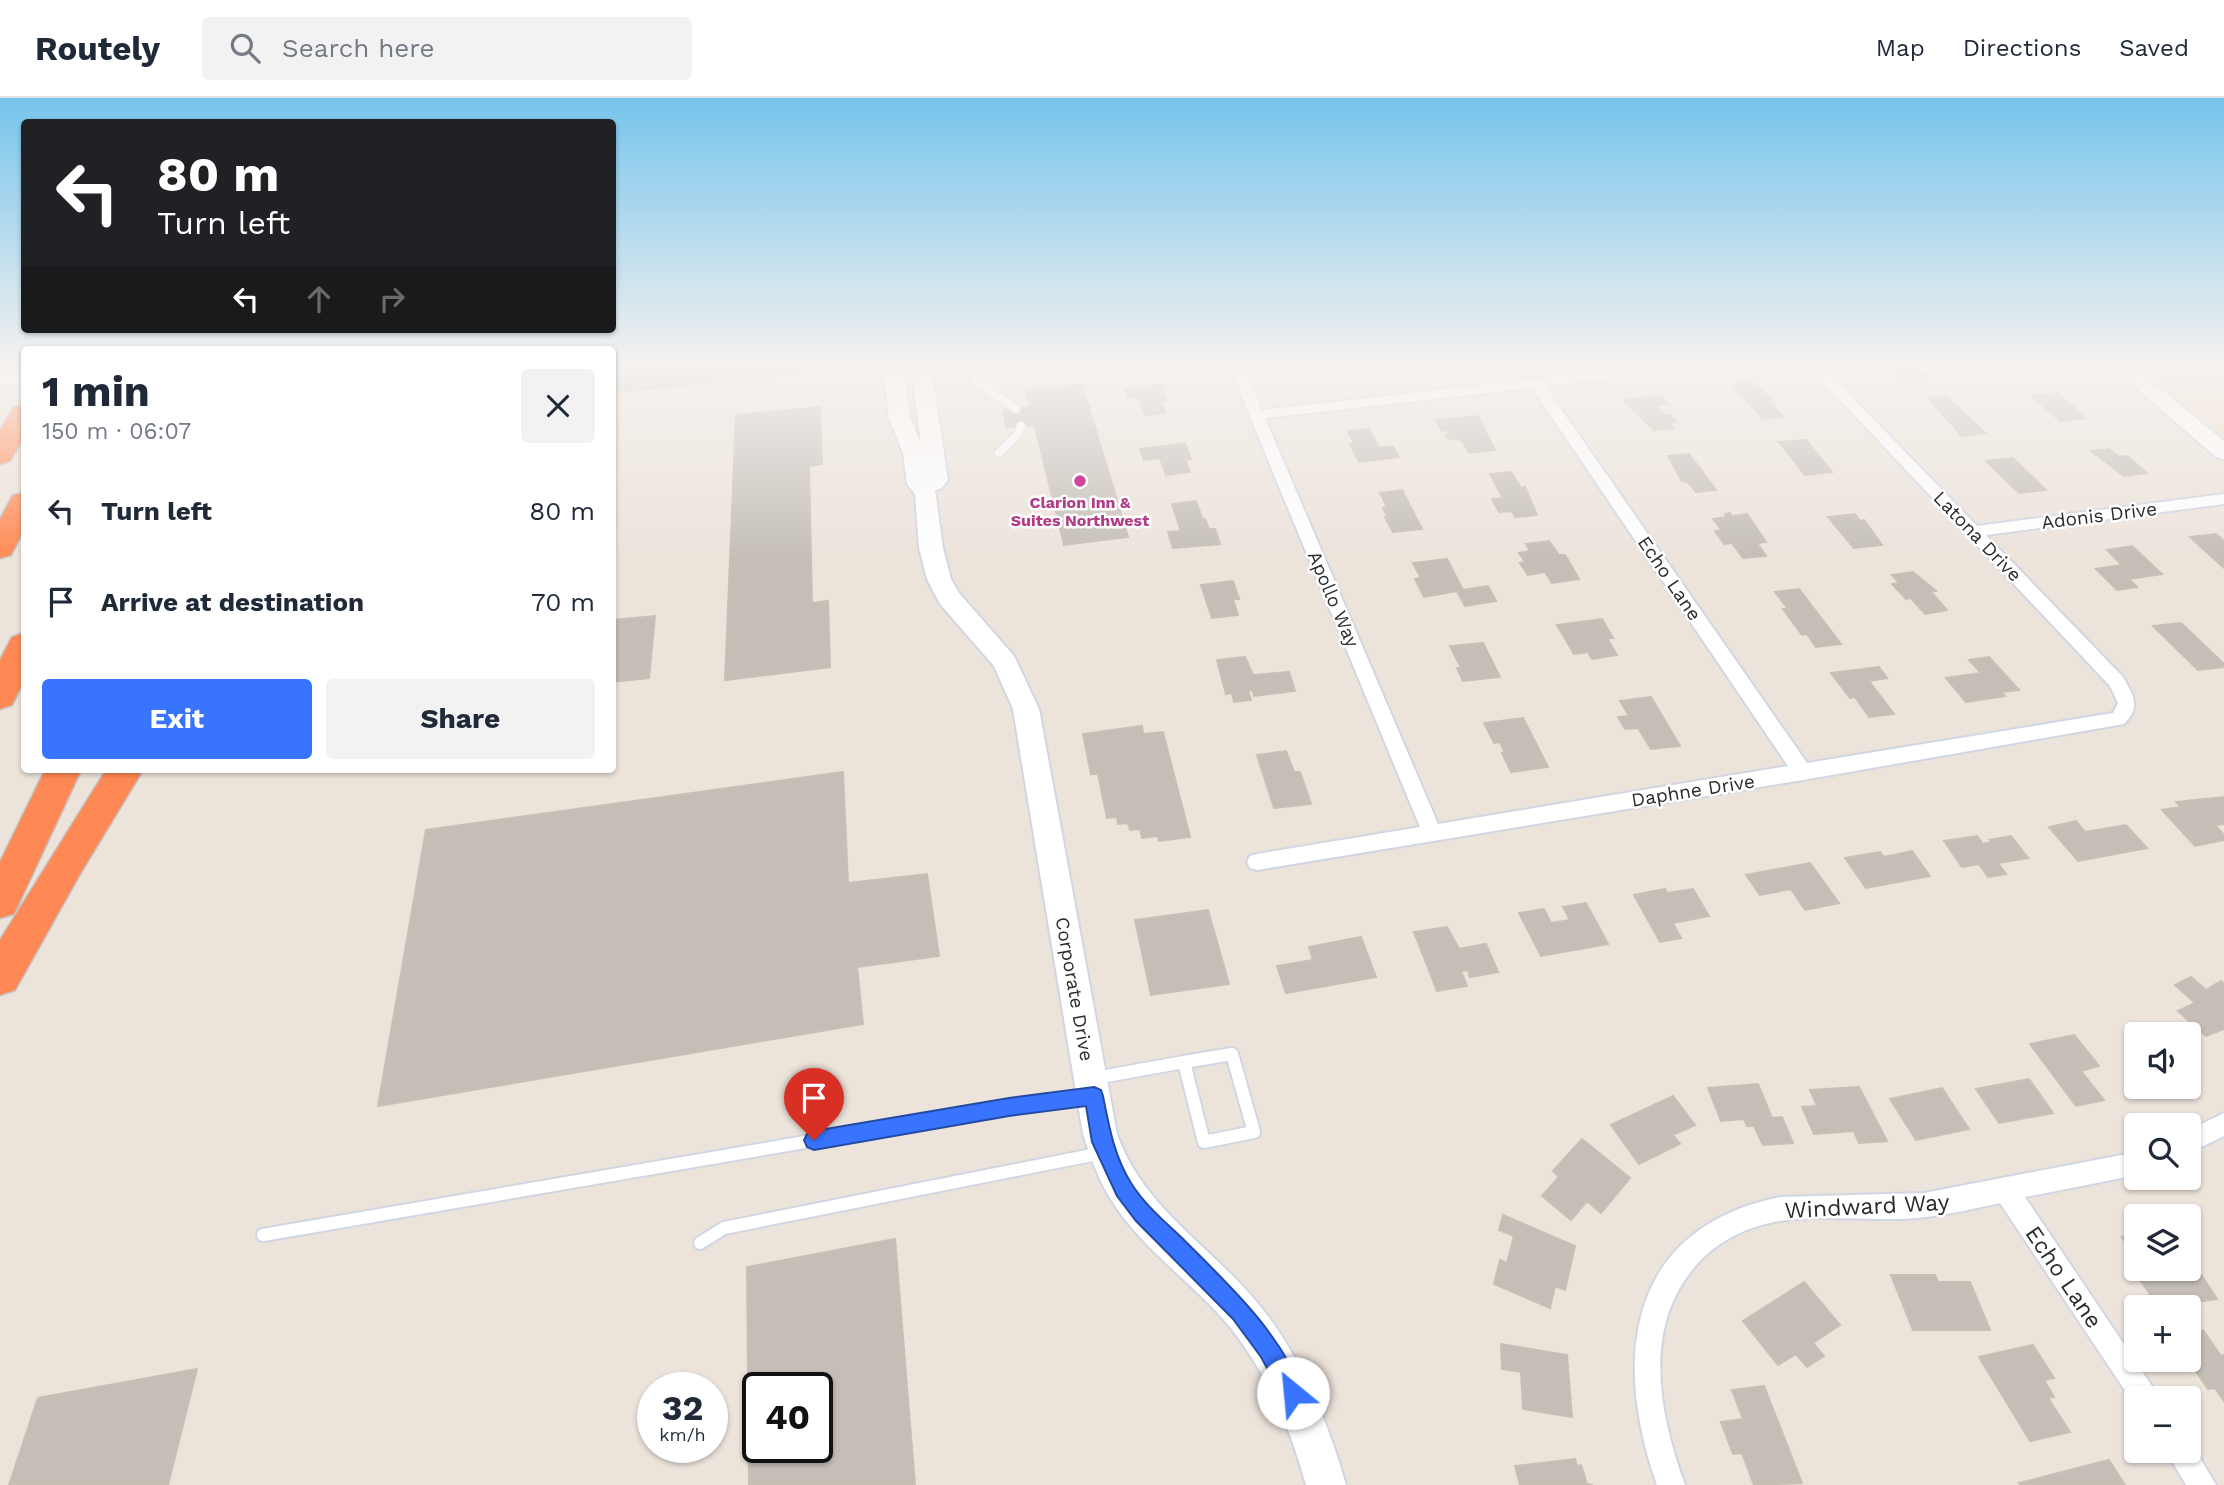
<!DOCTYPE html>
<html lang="en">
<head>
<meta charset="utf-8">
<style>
  :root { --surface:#fff; --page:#f2f2f3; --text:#1f2937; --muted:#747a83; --line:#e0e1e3; --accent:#3874fd }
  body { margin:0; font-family:"Work Sans",sans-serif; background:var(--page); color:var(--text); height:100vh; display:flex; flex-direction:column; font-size:26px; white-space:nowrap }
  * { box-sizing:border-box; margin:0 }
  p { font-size:23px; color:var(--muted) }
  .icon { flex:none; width:38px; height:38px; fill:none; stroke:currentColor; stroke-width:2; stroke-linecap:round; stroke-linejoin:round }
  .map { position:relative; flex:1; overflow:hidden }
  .side { position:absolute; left:21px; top:248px; width:595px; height:427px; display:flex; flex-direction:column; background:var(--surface); border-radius:7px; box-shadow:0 2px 5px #0004 }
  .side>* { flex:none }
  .banner { position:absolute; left:21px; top:21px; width:595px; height:214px; border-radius:7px; box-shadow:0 2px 5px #0004; background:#202124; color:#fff; overflow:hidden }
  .buttons { position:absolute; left:2124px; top:924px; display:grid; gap:14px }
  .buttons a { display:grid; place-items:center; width:77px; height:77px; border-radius:7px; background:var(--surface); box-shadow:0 2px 5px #0004; font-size:35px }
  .speed { position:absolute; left:637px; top:1274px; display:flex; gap:14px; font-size:35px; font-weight:700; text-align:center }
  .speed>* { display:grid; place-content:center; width:91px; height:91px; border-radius:50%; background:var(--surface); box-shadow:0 2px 5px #0004; line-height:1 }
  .speed small { font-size:18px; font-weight:400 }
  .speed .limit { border:4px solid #111; border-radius:10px; background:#fff; color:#111 }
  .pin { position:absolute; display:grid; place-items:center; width:60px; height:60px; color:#fff; margin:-72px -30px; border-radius:50% 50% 50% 0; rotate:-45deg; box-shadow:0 0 7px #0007 }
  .pin .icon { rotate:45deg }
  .me { position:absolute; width:77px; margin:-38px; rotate:332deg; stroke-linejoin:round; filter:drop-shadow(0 0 5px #0008) }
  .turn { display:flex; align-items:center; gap:24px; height:147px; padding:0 21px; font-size:32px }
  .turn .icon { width:91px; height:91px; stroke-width:2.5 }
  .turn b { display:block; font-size:49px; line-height:60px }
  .lanes { display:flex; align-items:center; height:66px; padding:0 21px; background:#0003; justify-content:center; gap:35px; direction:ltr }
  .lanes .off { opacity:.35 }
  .round { display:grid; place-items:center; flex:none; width:74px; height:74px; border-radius:7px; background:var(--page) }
  .summary { display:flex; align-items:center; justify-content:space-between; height:119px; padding:0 21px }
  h1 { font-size:42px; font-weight:700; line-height:52px }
  .action { display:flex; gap:14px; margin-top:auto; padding:14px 21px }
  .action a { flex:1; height:80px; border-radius:7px; background:var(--accent); color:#fff; font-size:28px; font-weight:700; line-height:80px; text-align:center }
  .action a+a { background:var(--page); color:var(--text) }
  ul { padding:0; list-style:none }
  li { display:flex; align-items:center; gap:21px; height:91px; padding:0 21px }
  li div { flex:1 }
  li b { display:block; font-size:26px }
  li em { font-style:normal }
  header { display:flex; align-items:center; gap:42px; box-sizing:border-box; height:98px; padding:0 35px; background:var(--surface); border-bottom:2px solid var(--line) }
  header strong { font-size:33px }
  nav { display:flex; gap:38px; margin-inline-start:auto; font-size:24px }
  .search { width:490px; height:63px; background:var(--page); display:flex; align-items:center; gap:18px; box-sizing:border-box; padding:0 24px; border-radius:7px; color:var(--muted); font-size:26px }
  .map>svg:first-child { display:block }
  .education { fill:#eedeca }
  .building { fill:#c4beb7; stroke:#c8bfb5; stroke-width:2; fill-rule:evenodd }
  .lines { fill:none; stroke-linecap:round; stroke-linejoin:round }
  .lane-far1-casing { stroke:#d1d6e3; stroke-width:10 }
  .lane-casing { stroke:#d1d6e3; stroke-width:16 }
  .street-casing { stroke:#d1d6e3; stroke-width:4 }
  .secondary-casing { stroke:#d1d6e3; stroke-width:4 }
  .highway-casing { stroke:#c3c3c3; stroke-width:3 }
  .lane-far1 { stroke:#fff; stroke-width:8 }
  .lane { stroke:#fff; stroke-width:12 }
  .street { fill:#fff; fill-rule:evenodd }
  .secondary { fill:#fff; fill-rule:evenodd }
  .highway { fill:#ff8954; fill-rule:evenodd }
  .route { fill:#3874fd; stroke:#244ba4; stroke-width:2 }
  .hotel-dot { fill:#d1479c; stroke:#fff; stroke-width:2.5 }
  .labels { text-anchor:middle; stroke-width:5; stroke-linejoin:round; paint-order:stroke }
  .far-hotel-label { font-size:16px; font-weight:bold; fill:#b23c85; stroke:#fff }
  .street-label { font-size:19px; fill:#2a2a2a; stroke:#fff }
  .near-street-label { font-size:23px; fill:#2a2a2a; stroke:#fff }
</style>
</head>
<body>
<header>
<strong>Routely</strong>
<div class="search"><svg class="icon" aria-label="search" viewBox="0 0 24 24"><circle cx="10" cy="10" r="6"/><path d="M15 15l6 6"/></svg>Search here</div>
<nav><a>Map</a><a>Directions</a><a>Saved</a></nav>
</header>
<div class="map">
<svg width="2224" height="1387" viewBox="0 0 2224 1387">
  <rect width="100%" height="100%" fill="#ece3db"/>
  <!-- education -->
  <path class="education" d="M2139,268h85v69z"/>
  <!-- building -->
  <path class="building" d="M612,268h231v3l-231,24z
    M1890,268h27l13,12 -24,3z
    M1753,284l20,18 -4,1 15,16 -21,2 -30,-34z
    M1082,286l46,153 -64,8 -38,-155z
    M1162,286l4,17h-5l4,12 -20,3 -7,-19 -10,1 -3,-9z
    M2058,295l27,25 -25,3 -28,-25z
    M1660,297l8,9 -12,2 8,9h6l6,7 -6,1 4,5 -20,2 -31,-30z
    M1947,298l38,37 -23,3 -34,-38z
    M820,309l2,57 -13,2 3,137 16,-2 2,66 -105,13 11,-265z
    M1030,309l4,18 -28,2 -3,-17z
    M1478,318l17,34 -26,3 -7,-13 -15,-2 -2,-3 5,-1 -3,-4 -5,1 -6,-11z
    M1369,331l10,19 14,-2 6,11 -40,5 -9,-18h4l-6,-13z
    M1806,342l26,32 -27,3 -26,-33z
    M1185,345l6,16h-6l5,13 -24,3 -6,-17 -16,2 -4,-11z
    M2109,351l10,8 8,-1 20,17 -23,3 -33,-25z
    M1689,356l27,36 -20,2 -8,-10 -6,-1 -14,-25z
    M2013,360l33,32 -27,3 -33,-32z
    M1511,374l10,16 4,-1 12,28 -22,2 -3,-6 -13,1 -7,-13 11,-1 -13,-24z
    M1402,392l20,39 -29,3 -8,-15h3l-5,-9 4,-1 -7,-14z
    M1196,403l7,19 2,-1 4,10h6l5,15 -47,4 -5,-16 13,-1 -9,-27z
    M1730,415l2,3 15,-2 19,28 -9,1 9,13 -23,2 -11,-15 -8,1 -9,-13 7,-1 -9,-11 14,-2 -2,-3z
    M1855,416l5,7 4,-1 18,25 -28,3 -26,-31z
    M2216,436l8,7v27l-34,-31z
    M1549,443l10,14h6l14,24 -27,4 -7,-11 -17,3 -8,-12 5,-1 -6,-9 11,-2 -4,-7z
    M2132,448l30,28 -33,5 8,8 -20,3 -21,-21 26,-4 -15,-15z
    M1447,461l16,31 25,-4 8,15 -31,5 -8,-15 -33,6 -9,-18 6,-1 -8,-15z
    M1913,474l23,19 -5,1 16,18 -22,4 -14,-16 -5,1 -14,-15 7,-1 -7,-8z
    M1233,483l6,18h-6l5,16 -26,3 -11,-33z
    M1799,491l42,55 -25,3 -9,-13 -5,1 -19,-26h5l-13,-17z
    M655,518l-6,62 -37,4v-62z
    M1602,521l11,19h-6l10,17 -25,4 -4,-7 -14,2 -17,-29z
    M2181,525l43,41v3l-26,3 -45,-44z
    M1483,545l17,34 -37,4 -6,-13h4l-11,-22z
    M1245,559l8,18 36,-3 6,19 -41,5 -1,-6 -5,1 3,9 -17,2 -2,-9 -6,1 -9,-34z
    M1989,559l30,33 -17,2 3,4 -39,6 -20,-24 35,-5 -12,-13z
    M1879,569l8,11 -18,3 25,33 -25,3 -14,-20 -5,1 -19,-25z
    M1651,599l29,49 -29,3 -13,-21 -13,1 -7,-12 11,-1 -9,-15z
    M1523,620l25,49 -37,5 -9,-19h3l-5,-11 -6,1 -10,-20z
    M1142,628l1,8 20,-2 27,105 -31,4 -1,-5 -16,2 -2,-9 -10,1 -2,-7 -10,1 -1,-7 -10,1 -9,-44h-7l-8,-40z
    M1286,653l8,21h6l11,32 -37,4 -17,-53z
    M843,674l5,111 79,-9 12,82 -82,11 6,57 -485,82 48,-276z
    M2224,699v27l-9,1 9,10v5l-29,6 -33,-36 19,-3 -5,-5z
    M2076,723l9,11 41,-7 21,23 -69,13 -29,-34z
    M1977,738l6,8 9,-2 -2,-2 21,-4 17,22 -30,5 8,11 -18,3 -9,-13 -17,3 -18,-26z
    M1912,753l18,25 -64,12 -21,-30 35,-6 4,5z
    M1810,765l29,40 -34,7 -14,-21 -31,6 -14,-20z
    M1665,791l2,4 26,-4 16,27 -36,7 8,15 -21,4 -26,-47z
    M1586,805l22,41 -67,12 -22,-43 25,-4 7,14 19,-3 -7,-13z
    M1208,812l21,74 -78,11 -16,-75z
    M1447,829l12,22 27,-5 12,28 -28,5 -2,-7 -7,1 6,15 -30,5 -23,-59z
    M1361,839l15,40 -90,16 -9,-27 36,-6 -4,-13z
    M2191,879l15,13 15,-9 3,3v45l-18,7 -28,-25 17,-8 -20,-18z
    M2074,937l25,31 -18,5 23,29 -28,6 -46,-62z
    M2029,981l24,34 -54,10 -23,-34z
    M1758,986l14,34 10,-1 11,26 -30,2 -9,-19h-7l-3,-7 -23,2 -13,-33z
    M1859,989l28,54 -28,2 -5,-12 -40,3 -12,-27 15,-1 -7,-16z
    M1942,990l27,41 -53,11 -26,-41z
    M1673,998l22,29 -22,10 7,9 -41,20 -28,-39z
    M1582,1041l48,39 -29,35 -14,-12 -16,19 -29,-24 17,-19 -6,-6z
    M1503,1117l72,31 -10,44 -10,-4 -5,22 -56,-24 6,-24 7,3 7,-27 -15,-6z
    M2137,1137v27l-15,-25z
    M895,1141l20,246h-166l-2,-218zM758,1290h59v59h-59z
    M2189,1169l3,4 6,-1 19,29 -58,8 -21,-30 11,-3 -4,-5z
    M1891,1177h44l3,7h32l20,48h-77z
    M1804,1184l36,43 -27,18 11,13 -17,11 -11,-13 -18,11 -35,-44z
    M2203,1232l18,26 3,-1v46l-9,-13 -7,1 -20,-29 1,-27z
    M1501,1246l66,11 5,62 -49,-8 -2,-37 -19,-3z
    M2033,1247l21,33 -10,2 10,17 -6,1 22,34 -40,9 -51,-84z
    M197,1271l-29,116h-159l29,-87z
    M1764,1288l38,97 -48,2 -12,-32 -9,1 -12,-32 22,-3 -11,-29z
    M1575,1361l2,7 4,-1 6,19 6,1h-73l-5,-19z
    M2109,1362l16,25h-104l-2,-2z"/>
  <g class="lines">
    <defs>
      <path id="lane-far1" d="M973,268l4,16 39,27
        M894,276l79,-7
        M999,355l19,-19 3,-8"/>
      <path id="lane" d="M1232,956l22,78 -50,10 -20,-80z
        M1095,980l89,-16
        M263,1137l746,-128 81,-10
        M700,1145l24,-15 378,-75"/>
      <path id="street" d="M1229,268h14l19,44 387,-44h41l-7,4 -138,16 262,377 306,-50 5,-10 -8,-17 -302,-320h14l155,160 247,-32v10l-238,31 137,142c11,19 18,30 1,47l-321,56 -546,90 -7,-2 -3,-6 3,-6 7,-2 163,-27zM1532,290l256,378 -350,58 -173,-406z
        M2224,1015v23l-35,17v-23z
        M2137,1054v23l-112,22 129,192 4,9h-21l-1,9 -136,-204c-32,7 -66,15 -99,16 -40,1 -82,-4 -122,2 -29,5 -58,18 -79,40 -59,62 -42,150 -15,224h-28c-45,-127 -30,-257 123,-288l144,-4z
        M2190,1343l26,44h-30l-20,-34h23z"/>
      <path id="secondary" d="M883,268h20l8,53 10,25 -10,-78h20l17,114 -6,8 -7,2 8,58 8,31 8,14 55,63 25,53 78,425c25,72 91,110 138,166 45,53 72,119 91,185h-40c-16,-58 -39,-111 -76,-158 -37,-45 -89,-78 -120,-129 -12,-20 -20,-42 -27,-64l-70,-425 -19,-43 -54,-62 -13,-25 -8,-31 -4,-54 -8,-10 -4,-31 -14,-34z
        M2111,268h22l91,75v18l-8,-2z
        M24,273v12l-24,2v-12z"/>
      <path id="highway" d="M24,307v32l-14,24 -10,3v-34l14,-23z
        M24,395v37l-13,25 -11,3v-39l13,-24z
        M24,535v47l-12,25 -12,4v-49l12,-23z
        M45,672h36l-67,144 -14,4v-56z
        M106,672h37l-63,104 -65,116 -15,5v-55z"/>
    </defs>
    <!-- lane-far1 casing -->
    <use href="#lane-far1" class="lane-far1-casing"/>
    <!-- lane casing -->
    <use href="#lane" class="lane-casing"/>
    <!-- street casing -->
    <use href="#street" class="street-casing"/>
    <!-- secondary casing -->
    <use href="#secondary" class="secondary-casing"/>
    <!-- highway casing -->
    <use href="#highway" class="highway-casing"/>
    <!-- lane-far1 -->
    <use href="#lane-far1" class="lane-far1"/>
    <!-- lane -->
    <use href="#lane" class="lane"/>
    <!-- street -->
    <use href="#street" class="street"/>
    <!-- secondary -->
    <use href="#secondary" class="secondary"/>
    <!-- highway -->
    <use href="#highway" class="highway"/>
  </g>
  <!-- sky -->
  <linearGradient id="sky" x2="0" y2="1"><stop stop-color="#76c4ec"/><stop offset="0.58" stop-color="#f6f2ef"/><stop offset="1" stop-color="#f6f2ef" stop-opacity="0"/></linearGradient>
  <rect width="2224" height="462" fill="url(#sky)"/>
  <!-- route -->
  <path class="route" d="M1094,989l7,3 2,6c6,30 11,60 28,87 13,21 33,38 51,55 47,47 96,92 122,155l-3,8 -8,3 -8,-3 -24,-44 -28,-38 -97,-98 -19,-25 -25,-54 -6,-36 -77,10 -195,34 -7,-3 -3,-7 3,-6 7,-3 195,-33z"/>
  <!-- markers -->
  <circle class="hotel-dot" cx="1080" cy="383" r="7"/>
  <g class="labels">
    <!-- far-hotel labels -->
    <g class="far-hotel-label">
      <text x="1080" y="410">Clarion Inn &amp;<tspan x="1080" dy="18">Suites Northwest</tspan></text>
    </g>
    <!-- street labels -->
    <g class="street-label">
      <text transform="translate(2099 417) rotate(-7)" y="7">Adonis Drive</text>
      <text transform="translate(1978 438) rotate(46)" y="7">Latona Drive</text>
      <text transform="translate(1670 480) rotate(56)" y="7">Echo Lane</text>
      <text transform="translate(1334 501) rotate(67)" y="7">Apollo Way</text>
      <text transform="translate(1693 692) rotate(-9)" y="7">Daphne Drive</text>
      <text transform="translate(1075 891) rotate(80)" y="7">Corporate Drive</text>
    </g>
    <!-- near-street labels -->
    <g class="near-street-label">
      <text transform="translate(1867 1108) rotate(-3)" y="8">Windward Way</text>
      <text transform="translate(2064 1179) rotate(56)" y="8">Echo Lane</text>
    </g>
  </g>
</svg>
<div class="buttons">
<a><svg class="icon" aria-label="sound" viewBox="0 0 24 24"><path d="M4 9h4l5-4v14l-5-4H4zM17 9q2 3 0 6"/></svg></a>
<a><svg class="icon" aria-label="search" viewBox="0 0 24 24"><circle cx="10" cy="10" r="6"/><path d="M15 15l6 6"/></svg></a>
<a><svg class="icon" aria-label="layers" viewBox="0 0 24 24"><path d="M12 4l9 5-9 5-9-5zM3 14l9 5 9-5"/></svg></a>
<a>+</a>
<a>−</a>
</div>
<div class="speed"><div>32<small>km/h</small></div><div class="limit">40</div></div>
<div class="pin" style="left:814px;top:1042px;background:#d93025"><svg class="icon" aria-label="arrive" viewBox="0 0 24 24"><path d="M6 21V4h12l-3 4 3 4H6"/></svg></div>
<svg class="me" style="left:1293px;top:1295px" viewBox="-20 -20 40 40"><circle r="19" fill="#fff"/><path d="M0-13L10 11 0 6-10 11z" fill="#3874fd"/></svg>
<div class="banner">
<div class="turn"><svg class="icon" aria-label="left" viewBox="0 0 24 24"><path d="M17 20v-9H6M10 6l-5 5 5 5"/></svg><div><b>80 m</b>Turn left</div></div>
<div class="lanes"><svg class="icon" aria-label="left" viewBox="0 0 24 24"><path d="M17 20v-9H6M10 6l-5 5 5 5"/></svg><svg class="icon off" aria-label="ahead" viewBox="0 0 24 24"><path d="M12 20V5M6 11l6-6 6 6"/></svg><svg class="icon off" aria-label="right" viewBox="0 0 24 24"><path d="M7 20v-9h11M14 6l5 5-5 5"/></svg></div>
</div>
<section class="side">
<div class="summary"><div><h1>1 min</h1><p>150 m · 06:07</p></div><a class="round"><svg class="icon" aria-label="close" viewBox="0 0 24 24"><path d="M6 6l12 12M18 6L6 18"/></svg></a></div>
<ul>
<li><svg class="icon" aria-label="left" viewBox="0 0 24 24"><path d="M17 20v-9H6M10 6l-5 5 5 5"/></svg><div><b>Turn left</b></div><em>80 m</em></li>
<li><svg class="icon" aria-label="arrive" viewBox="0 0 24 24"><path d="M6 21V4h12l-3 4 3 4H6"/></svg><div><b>Arrive at destination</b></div><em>70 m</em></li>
</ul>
<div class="action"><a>Exit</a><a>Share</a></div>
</section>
</div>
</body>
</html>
